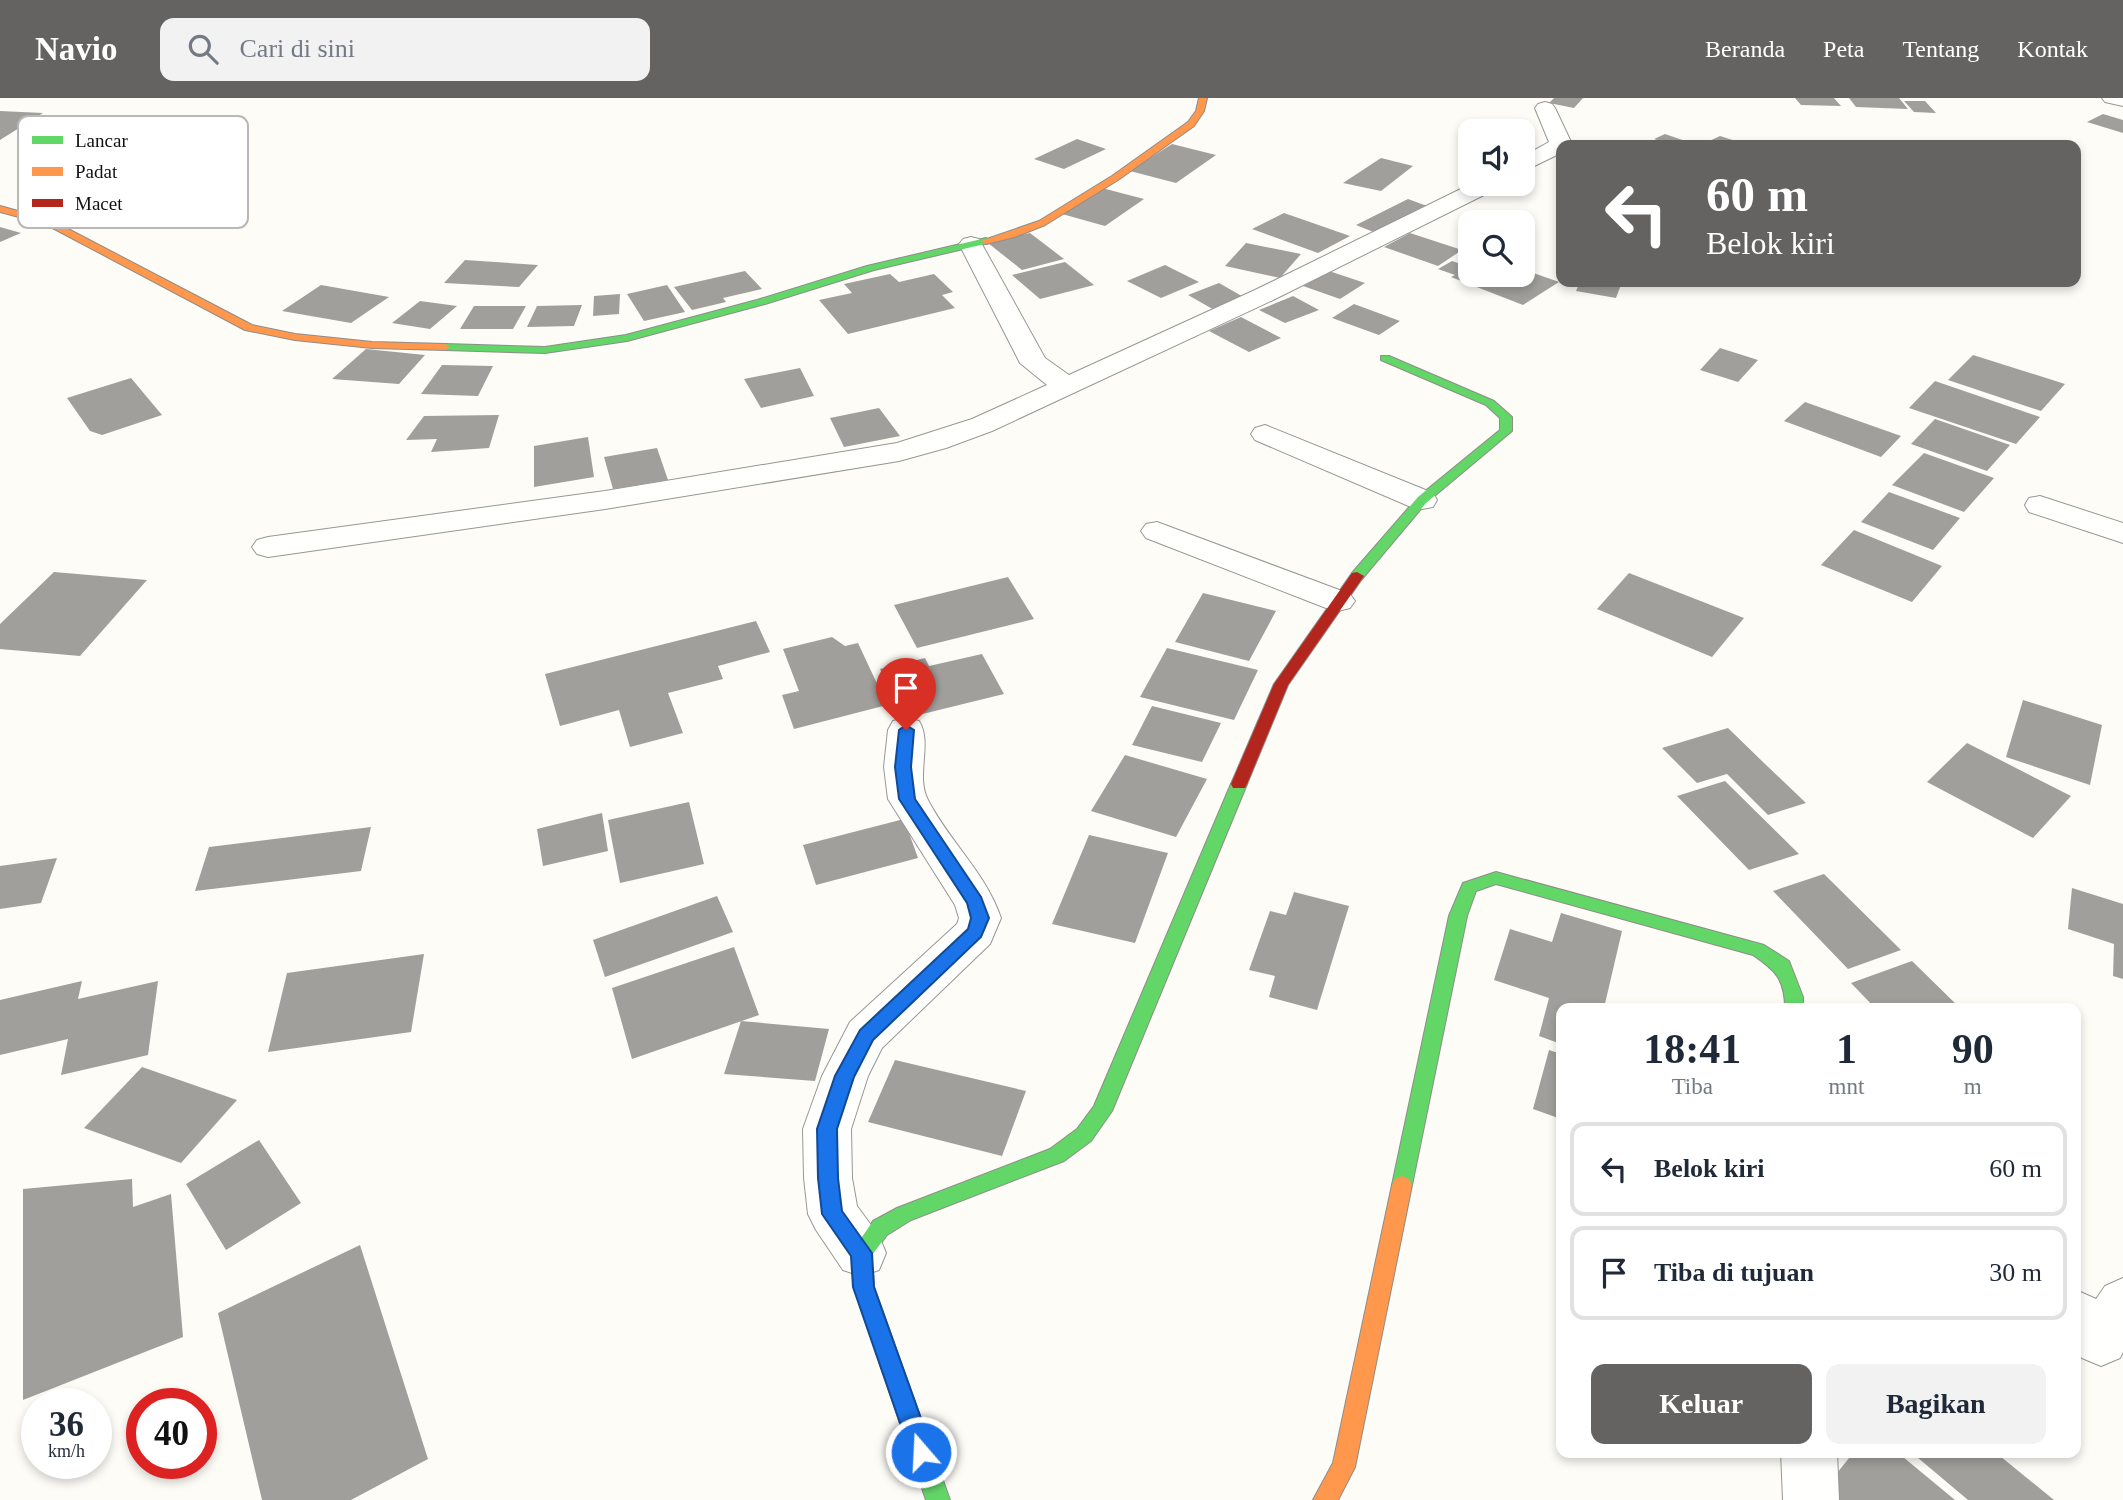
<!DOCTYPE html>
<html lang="id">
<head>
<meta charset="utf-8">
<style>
  :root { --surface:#fff; --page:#f2f2f3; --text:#1f2937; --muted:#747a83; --line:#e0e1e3; --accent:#646362 }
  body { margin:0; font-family:"Times New Roman",serif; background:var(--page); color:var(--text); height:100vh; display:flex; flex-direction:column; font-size:26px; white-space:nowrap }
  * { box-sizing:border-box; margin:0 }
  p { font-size:23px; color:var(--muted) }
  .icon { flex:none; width:38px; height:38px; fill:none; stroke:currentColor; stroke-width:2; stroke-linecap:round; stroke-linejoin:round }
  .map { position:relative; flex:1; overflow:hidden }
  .sheet { position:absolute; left:1556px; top:905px; width:525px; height:455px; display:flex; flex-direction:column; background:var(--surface); border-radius:14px; box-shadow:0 4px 10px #0003 }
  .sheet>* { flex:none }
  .hud { position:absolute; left:1556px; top:42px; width:525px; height:147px; border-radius:14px; box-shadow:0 4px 10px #0003; background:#646362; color:#fff; overflow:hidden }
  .controls { position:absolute; left:1458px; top:21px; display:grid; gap:14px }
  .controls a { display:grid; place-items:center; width:77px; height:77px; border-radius:14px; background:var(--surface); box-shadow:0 4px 10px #0003; font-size:35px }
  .speed { position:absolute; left:21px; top:1290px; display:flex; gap:14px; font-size:35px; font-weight:700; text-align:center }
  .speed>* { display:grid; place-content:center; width:91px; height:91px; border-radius:50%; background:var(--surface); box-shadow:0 4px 10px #0003; line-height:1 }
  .speed small { font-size:18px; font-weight:400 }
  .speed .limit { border:10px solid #d22; background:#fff; color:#111 }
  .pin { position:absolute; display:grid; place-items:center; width:60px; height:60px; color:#fff; margin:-72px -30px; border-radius:50% 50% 50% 0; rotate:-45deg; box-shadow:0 0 7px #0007 }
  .pin .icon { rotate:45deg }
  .me { position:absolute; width:77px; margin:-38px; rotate:341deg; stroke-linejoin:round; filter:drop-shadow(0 0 5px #0008) }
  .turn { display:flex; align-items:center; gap:24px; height:147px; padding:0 35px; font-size:32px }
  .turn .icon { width:91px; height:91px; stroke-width:2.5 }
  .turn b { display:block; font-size:49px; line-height:60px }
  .eta { display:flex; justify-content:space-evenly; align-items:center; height:119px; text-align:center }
  .eta b { font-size:42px; font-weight:600; line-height:49px }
  .button { display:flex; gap:14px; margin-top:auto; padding:14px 35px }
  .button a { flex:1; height:80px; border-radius:14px; background:var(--accent); color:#fff; font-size:28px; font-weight:600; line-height:80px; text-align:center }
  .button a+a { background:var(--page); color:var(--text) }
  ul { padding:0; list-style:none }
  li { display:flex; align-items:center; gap:21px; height:94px; margin:0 14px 10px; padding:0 21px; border:4px solid var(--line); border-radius:14px }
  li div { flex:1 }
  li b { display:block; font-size:26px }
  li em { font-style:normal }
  header { display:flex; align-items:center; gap:42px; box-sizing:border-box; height:98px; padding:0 35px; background:var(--accent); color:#fff }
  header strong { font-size:33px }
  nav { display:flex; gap:38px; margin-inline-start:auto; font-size:24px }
  .search { width:490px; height:63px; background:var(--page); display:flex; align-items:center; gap:18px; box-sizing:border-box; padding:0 24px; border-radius:14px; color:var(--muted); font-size:26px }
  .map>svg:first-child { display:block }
  .building { fill:#a19f9c }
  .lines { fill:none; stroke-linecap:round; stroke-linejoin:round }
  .street-casing { stroke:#979795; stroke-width:2 }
  .fast-casing { stroke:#8e8d8b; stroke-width:2 }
  .slow-casing { stroke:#8e8d8b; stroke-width:2 }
  .jam-casing { stroke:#8e8d8b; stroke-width:2 }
  .street { fill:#fffffe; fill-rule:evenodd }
  .fast { fill:#63d668; fill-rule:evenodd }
  .slow { fill:#ff974d; fill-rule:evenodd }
  .jam { fill:#b3261e; fill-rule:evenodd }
  .route { fill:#1a73e8; stroke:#114b97; stroke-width:2 }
  .key { fill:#fff; stroke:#b8b8b8; stroke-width:2 }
  .key-label { font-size:19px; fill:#111 }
</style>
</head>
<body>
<header>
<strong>Navio</strong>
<div class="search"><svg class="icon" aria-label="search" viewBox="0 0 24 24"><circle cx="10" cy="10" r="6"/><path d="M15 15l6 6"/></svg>Cari di sini</div>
<nav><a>Beranda</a><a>Peta</a><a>Tentang</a><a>Kontak</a></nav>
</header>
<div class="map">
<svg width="2123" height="1402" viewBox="0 0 2123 1402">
  <rect width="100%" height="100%" fill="#fdfcf7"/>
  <!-- building -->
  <path class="building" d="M1554,0h29l-9,10 -25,-5z
    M1795,0h39l7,8 -40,-1z
    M1849,0h50l9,11 -52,-2z
    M1904,3h21l11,12 -22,-1z
    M0,13l43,2 -43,27z
    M2103,16l20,6v13l-36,-11z
    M1665,36l32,11h-24l-19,-6z
    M1720,38l28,9 -45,-1z
    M1077,41l29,10 -42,20 -30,-10z
    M1172,46l44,11 -40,28 -46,-12z
    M1381,60l32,8 -32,25 -38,-8z
    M1102,90l42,11 -39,27 -43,-12z
    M1408,101l19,7 -51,27 -20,-8z
    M1284,115l66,23 -32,17 -66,-24z
    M0,129l21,6 -21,9z
    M1030,135l34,26 -42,11 -34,-27z
    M1410,135l52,17 -24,16 -54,-19z
    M1246,145l55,11 -21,24 -55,-12z
    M465,162l73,5 -19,22 -75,-4z
    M1452,163l18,6v8h52v-6l37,13 -36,23 -72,-28 4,-2 -17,-6z
    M1065,164l29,23 -54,14 -28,-24z
    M1165,167l34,17 -38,16 -34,-17z
    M745,173l17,18 -39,9 3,4 -34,8 -18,-23z
    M1329,173l36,12 -25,16 -37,-13z
    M890,176l9,8 35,-8 19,18 -11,3 13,13 -107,26 -29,-34 33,-7 -8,-9z
    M1580,184h42l-6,16 -40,-7z
    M1219,185l28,16 -31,12 -28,-16z
    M321,187l68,12 -38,26 -69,-12z
    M667,187l18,27 -41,9 -17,-27z
    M620,196l-1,20 -26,2 1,-20z
    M1293,198l26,14 -34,13 -26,-13z
    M420,203l37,5 -27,23 -38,-6z
    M1354,206l46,17 -21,14 -47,-17z
    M582,207l-8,21 -47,1 10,-21z
    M474,208h52l-13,23h-53z
    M1241,219l40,21 -32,14 -40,-21z
    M1720,250l38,12 -20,22 -38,-12z
    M366,251l59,6 -26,29 -67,-5z
    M1973,257l92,29 -24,27 -93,-31z
    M442,267l51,1 -15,30 -57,-2z
    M800,270l14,28 -53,12 -17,-29z
    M131,280l31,37 -60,20 -12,-4 -23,-33z
    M1935,283l105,36 -24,27 -107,-36z
    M1805,304l96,34 -20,21 -97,-36z
    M879,310l21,28 -56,11 -14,-29z
    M499,317l-10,33 -58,4 6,-13 -31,1 18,-24z
    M1935,321l75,26 -23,26 -76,-27z
    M588,339l6,40 -60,10v-41z
    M657,350l11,32 -55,9 -9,-32z
    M1924,355l70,25 -30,34 -72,-27z
    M1889,394l71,26 -27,32 -72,-28z
    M1854,432l88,36 -30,36 -91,-37z
    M54,474l93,8 -67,76 -80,-7v-25z
    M1629,475l115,45 -32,39 -115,-48z
    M1008,479l26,42 -117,29 -23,-43z
    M1203,495l73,18 -27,50 -74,-19z
    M756,523l14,31 -52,14 5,13 -55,14 15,40 -53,14 -11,-37 -59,16 -15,-52z
    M832,539l13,9 13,-3 29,62 -93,24 -12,-34 17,-4 -16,-42z
    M1167,550l91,22 -24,50 -94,-23z
    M982,556l22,40 -102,25 -22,-50 45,-11 4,8z
    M2023,602l79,25 -12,60 -84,-28z
    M1152,608l69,17 -19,39 -70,-17z
    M1728,630l36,35 42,40 -38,12 -41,-41 -30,9 -35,-35z
    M1967,645l104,53 -38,42 -106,-56z
    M1125,657l82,24 -31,58 -85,-26z
    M1725,683l74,73 -50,16 -72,-74z
    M689,704l15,62 -84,19 -12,-63z
    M602,715l6,38 -65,15 -6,-37z
    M904,721l14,39 -102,27 -13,-40z
    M371,729l-10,44 -166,20 14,-44z
    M1089,737l79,18 -33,90 -83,-19z
    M57,760l-16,45 -41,6v-43z
    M1824,776l77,76 -53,19 -75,-78z
    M2072,790l51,16v75l-10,-3 1,-32 -46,-15z
    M1294,794l55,14 -32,104 -48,-13 6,-21 -26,-6 21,-59 16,4z
    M717,798l16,36 -128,45 -12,-37z
    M1561,815l61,18 -18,77h-43v36l-22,-8 10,-38 -55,-18 16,-51 42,13z
    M734,849l25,68 -127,44 -20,-71z
    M424,856l-13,78 -143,20 19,-79z
    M1912,863l48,47h-85l-24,-25z
    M82,883l-4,18 80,-18 -10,74 -87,20 7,-36 -68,16v-55z
    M741,923l88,8 -14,52 -91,-7z
    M1549,952l12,4v65l-28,-10z
    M895,962l131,31 -24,65 -134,-34z
    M142,969l95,33 -56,63 -97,-35z
    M259,1042l42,63 -75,47 -40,-66z
    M132,1081l1,28 38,-13 12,143 -160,63v-211z
    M360,1147l68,214 -77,41h-89l-44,-187z
    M1854,1354h43l58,48h-140z
    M1911,1354h84l59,48h-86z"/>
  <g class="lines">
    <defs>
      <path id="street" d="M2102,0h21v8l-18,-4z
        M1545,4l7,2 3,4 17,36 -11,1v8l-39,19v-15l27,-15 -14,-34 3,-4z
        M1471,86h28l-3,5 -223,111 -281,131 -46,17 -47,13 -294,48 -337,48 -11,-3 -5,-7 5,-7 11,-3 337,-46 292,-48 75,-24 75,-34 -27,-22 -61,-119 4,-5 8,-2 8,2 66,119 24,17 186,-85z
        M1265,327l168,68 4,7 -4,7 -11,2 -11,-2 -156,-67 -4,-6 4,-6z
        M2040,398l83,27v20l-94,-31 -4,-7 4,-7z
        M1157,424l193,72 5,7 -5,7 -12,3 -12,-3 -180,-70 -5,-7 5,-7z
        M906,620l13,3c14,22 -4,54 9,79 21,41 58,73 73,118l-11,26 -108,104 -14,28 -17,53 1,49 5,28 22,30 7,17 -7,17 -18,6 -18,-6 -27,-40 -8,-16 -4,-36 -1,-49 19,-53 28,-54 107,-98 2,-6 -4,-13 -67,-106 -4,-32 4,-37 5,-9z
        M2123,1180v74l-3,6 -19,8 -19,-8 -6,-7v-61l20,9 9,-13z
        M1781,1354h56l2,48h-56z"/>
      <path id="fast" d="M986,140l5,3 -2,2 -115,27 -109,34 -138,37 -82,12 -100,-3 -5,-3 5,-3 100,3 81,-12 131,-35 110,-34z
        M1381,258h8l105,45 18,16v14l-86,72 -64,76h-10v-6l66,-76 82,-67v-12l-14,-13 -105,-45z
        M1239,681l8,5 -135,327 -21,30 -27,20 -153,59 -24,15 -15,20 2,32 76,213h-24l-72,-213 -3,-34 22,-32 24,-13 153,-59 27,-20 17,-23 137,-322z
        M1496,774l268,73 25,16 14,36v11h-18c0,-29 -10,-38 -32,-53l-257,-71 -20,7 -9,25 -55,269 -3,6 -7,3 -7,-3 -3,-6 57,-269 14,-33z"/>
      <path id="slow" d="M1199,0h8l-3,13 -10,15 -76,54 -73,45 -30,12 -29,7 -5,-3 58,-20 73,-45 76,-54 8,-11z
        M0,108l51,14 201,105 43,9 77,8 73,2 5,3 -5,3 -73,-2 -77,-8 -50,-10 -200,-106 -45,-12z
        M1402,1078l7,3 3,6 -57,282 -17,33h-25l20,-37 59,-278 3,-6z"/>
      <path id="jam" d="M1357,474l7,4 -76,109 -41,99 -2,4h-12l-2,-4 43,-100 78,-111z"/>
    </defs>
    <!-- street casing -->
    <use href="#street" class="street-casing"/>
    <!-- fast casing -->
    <use href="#fast" class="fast-casing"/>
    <!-- slow casing -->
    <use href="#slow" class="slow-casing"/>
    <!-- jam casing -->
    <use href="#jam" class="jam-casing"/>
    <!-- street -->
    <use href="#street" class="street"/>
    <!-- fast -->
    <use href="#fast" class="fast"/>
    <!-- slow -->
    <use href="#slow" class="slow"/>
    <!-- jam -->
    <use href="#jam" class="jam"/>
  </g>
  <!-- route -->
  <path class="route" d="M906,627l8,5 -3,37 4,32 66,98 8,21 -8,19 -108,103 -19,37 -17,52 1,49 4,33 30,42 2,34 59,165 -4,9 -8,3 -8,-3 -3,-9 -57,-165 -2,-31 -29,-42 -4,-36 -1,-49 18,-53 25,-46 108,-101 3,-11 -4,-15 -68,-104 -4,-32 4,-37z"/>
  <!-- legend -->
  <rect x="18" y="18" width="230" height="112" rx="10" class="key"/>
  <rect x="32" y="38" width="31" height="8" fill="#63d668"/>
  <rect x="32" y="69" width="31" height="9" fill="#ff974d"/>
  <rect x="32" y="101" width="31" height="8" fill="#b3261e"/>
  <g class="key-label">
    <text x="75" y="49">Lancar</text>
    <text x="75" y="80">Padat</text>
    <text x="75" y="112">Macet</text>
  </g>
</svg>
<div class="controls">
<a><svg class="icon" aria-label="sound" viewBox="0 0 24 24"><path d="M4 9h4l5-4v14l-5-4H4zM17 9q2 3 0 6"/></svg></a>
<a><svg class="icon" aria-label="search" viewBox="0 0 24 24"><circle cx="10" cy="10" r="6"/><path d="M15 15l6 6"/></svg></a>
</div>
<div class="speed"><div>36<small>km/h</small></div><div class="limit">40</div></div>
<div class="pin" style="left:906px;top:632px;background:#d93025"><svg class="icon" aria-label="arrive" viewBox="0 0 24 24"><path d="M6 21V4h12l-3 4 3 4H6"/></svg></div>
<svg class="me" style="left:921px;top:1354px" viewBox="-20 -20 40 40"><circle r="17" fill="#1a73e8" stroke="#fff" stroke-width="3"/><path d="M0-11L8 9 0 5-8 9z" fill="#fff"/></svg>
<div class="hud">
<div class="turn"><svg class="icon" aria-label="left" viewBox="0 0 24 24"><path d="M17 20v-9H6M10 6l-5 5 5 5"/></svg><div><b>60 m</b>Belok kiri</div></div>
</div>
<section class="sheet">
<div class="eta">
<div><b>18:41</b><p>Tiba</p></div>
<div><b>1</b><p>mnt</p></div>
<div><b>90</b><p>m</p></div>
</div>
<ul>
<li><svg class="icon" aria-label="left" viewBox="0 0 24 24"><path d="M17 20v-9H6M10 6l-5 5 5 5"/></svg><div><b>Belok kiri</b></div><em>60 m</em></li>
<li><svg class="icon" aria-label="arrive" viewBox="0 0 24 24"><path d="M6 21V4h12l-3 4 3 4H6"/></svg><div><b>Tiba di tujuan</b></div><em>30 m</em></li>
</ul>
<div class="button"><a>Keluar</a><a>Bagikan</a></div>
</section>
</div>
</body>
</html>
